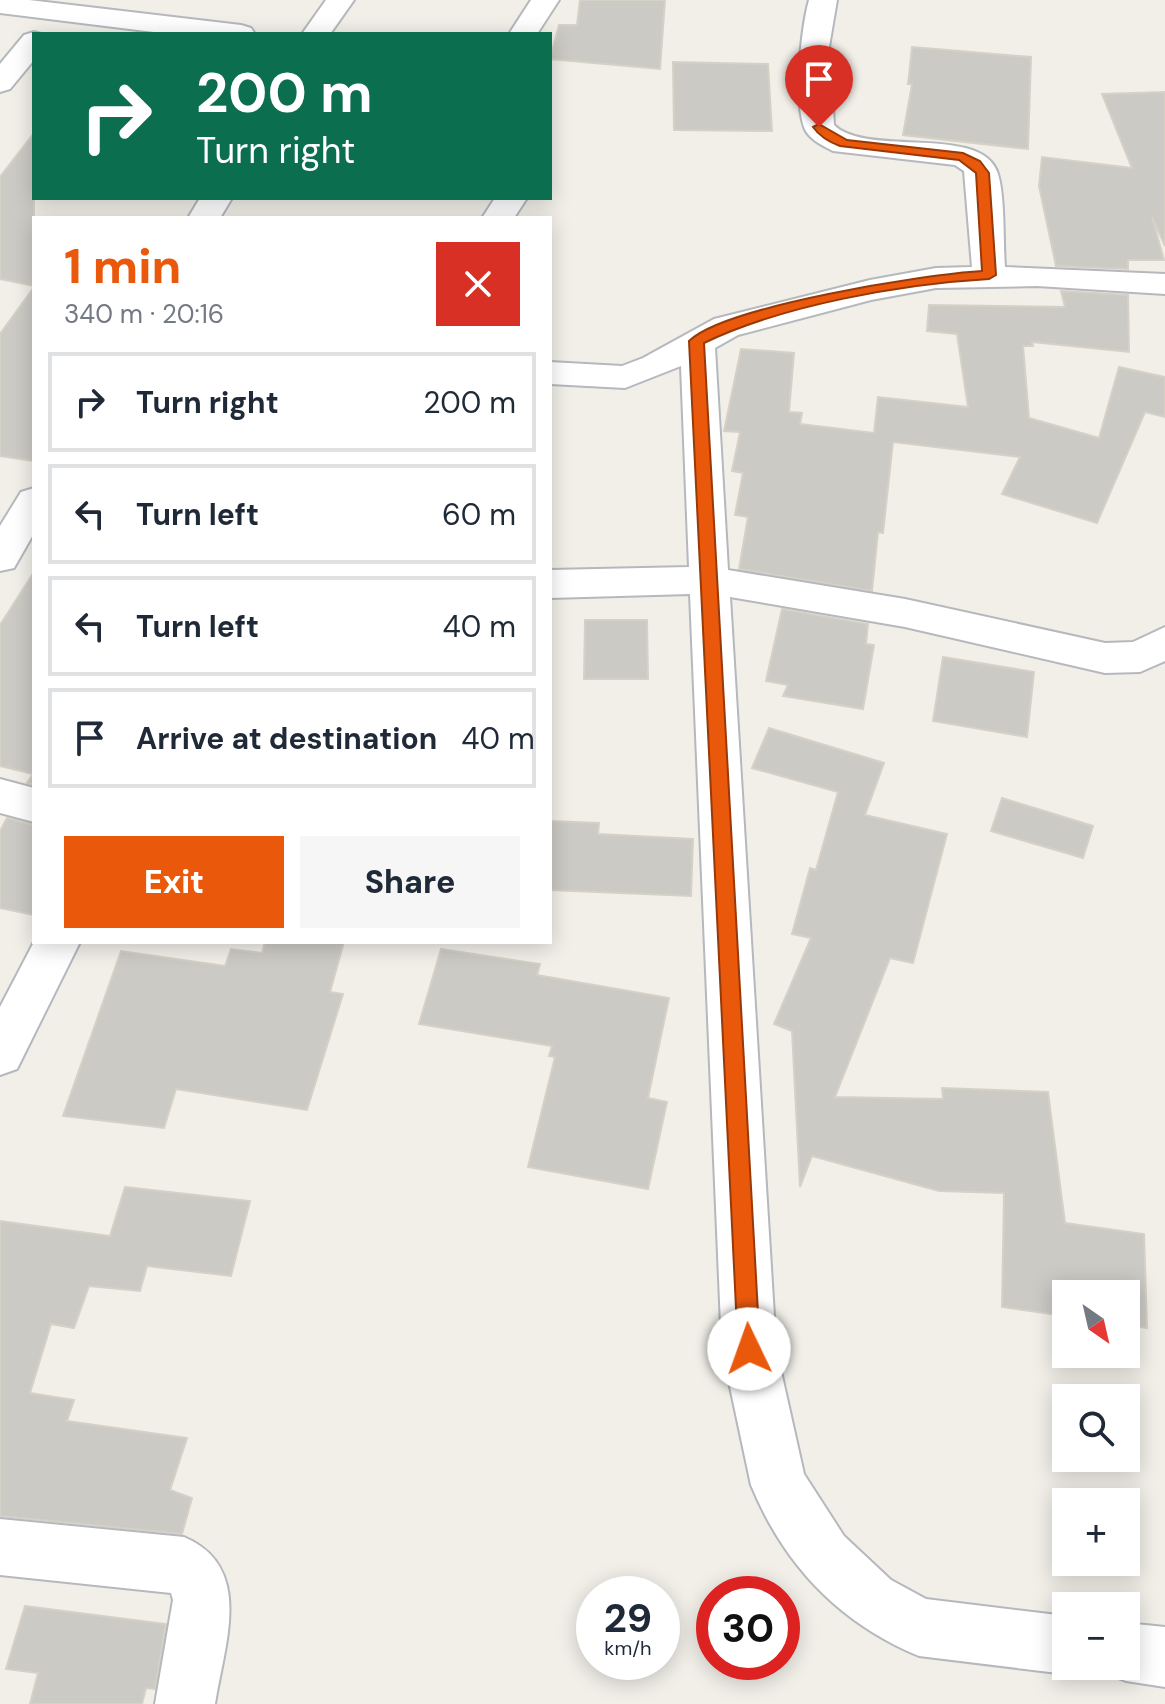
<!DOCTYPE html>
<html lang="en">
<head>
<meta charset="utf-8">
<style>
  :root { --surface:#fff; --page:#f6f6f7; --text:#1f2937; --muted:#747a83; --line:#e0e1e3; --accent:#ea580c }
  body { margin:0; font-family:"DM Sans",sans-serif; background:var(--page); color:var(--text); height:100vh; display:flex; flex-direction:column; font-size:30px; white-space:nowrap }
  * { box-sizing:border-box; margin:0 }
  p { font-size:26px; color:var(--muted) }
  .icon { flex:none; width:44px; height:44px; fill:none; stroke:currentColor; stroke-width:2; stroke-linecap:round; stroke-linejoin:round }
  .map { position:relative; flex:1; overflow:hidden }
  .side { position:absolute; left:32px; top:216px; width:520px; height:728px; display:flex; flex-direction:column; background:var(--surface); border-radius:0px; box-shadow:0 4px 20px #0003 }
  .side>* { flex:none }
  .banner { position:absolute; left:32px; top:32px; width:520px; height:168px; border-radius:0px; box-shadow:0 4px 20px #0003; background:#0b6e4f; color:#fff; overflow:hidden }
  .needle { width:52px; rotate:146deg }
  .tools { position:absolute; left:1052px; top:1280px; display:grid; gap:16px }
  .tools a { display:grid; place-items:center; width:88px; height:88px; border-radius:0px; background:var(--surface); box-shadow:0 4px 20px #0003; font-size:40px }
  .speed { position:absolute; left:576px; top:1576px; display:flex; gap:16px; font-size:40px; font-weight:700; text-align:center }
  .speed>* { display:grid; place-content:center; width:104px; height:104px; border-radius:50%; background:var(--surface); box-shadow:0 4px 20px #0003; line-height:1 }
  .speed small { font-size:20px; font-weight:400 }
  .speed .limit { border:12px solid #d22; background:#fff; color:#111 }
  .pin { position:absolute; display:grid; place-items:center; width:68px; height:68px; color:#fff; margin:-82px -34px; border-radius:50% 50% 50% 0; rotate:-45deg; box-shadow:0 0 8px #0007 }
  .pin .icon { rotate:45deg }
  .me { position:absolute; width:88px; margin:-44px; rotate:357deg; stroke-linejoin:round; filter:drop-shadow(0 0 6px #0008) }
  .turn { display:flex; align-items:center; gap:28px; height:168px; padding:0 32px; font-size:36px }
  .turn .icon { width:104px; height:104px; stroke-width:2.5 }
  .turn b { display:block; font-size:56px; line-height:68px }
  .round { display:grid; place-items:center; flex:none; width:84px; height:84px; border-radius:0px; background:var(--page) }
  .headline { display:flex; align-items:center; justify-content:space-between; height:136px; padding:0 32px }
  h1 { font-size:48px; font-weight:800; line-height:60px; color:var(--accent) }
  .action { display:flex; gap:16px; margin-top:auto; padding:16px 32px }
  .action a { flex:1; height:92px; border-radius:0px; background:var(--accent); color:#fff; font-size:32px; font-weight:800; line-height:92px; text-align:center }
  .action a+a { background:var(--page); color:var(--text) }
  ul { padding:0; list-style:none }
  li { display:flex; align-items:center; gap:24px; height:100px; margin:0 16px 12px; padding:0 16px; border:4px solid var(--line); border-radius:0px }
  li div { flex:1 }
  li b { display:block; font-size:30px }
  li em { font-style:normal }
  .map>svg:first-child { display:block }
  .building { fill:#cccac5; stroke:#d6d1c6; stroke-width:2 }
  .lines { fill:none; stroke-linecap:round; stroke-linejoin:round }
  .minor-casing { stroke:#b5b8bc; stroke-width:4 }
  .minor { fill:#fff; fill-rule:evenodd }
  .route { fill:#ea580c; stroke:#983908; stroke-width:2 }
</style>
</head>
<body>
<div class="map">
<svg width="1165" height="1704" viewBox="0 0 1165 1704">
  <rect width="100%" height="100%" fill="#f1efe8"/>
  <!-- building -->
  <path class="building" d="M580,0h85l-5,69 -110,-10 9,-34h18z
    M912,47l119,10 -3,92 -125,-14 9,-51h-4z
    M673,62l95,2 4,67 -98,-1z
    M1165,92v154l-13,-29 12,43h-36v9l-72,-3 -17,-80 3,-29 90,11 -30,-74z
    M34,133v153l-34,-7v-102z
    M34,287v174l-34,-5v-122z
    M1061,291l67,4 1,57 -97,-10 1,4h-10l6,72 70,20 20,-71 46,10v40l-20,-5 -48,111 -95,-29 18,-37 -127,-15 -10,91 -5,-1 -6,59 -133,-22 9,-52 -13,-2 8,-42 -11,-2 8,-39 -16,-1 17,-82 53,4 -5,59 13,1 -2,11 74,9 4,-36 90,10 -11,-73 -30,-3 2,-26 136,2z
    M34,572v213l-7,-2 6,-9 -33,-8v-141z
    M782,609l86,15 -2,20 8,1 -11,64 -80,-13 5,-11 -22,-4z
    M585,620h62l1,59h-64z
    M943,657l91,15 -7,65 -94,-16z
    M769,728l115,35 -19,52 82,19 -34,129 -23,-5 -55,139 108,2 -1,-11 106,4 17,131 79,11 3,94 -21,-3v-31h-60v22l-64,-9 2,-114 -65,-2 -127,-35 -12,31 -8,-156 -18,-7 37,-86 -19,-4 18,-66 6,2 22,-78 -86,-24z
    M1002,798l91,28 -10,32 -92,-27z
    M7,818l27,7v90l-34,-7v-77z
    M550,821l49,2 -1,11 95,5 -2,57 -141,-6z
    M265,942h79l-14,50 13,2 -36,116 -131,-21 -12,39 -101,-12 58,-165 104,15 6,-17 31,4z
    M441,949l99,15 -3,11 132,23 -21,100 19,4 -19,87 -120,-22 27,-110 -6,-1 3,-10 -133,-22z
    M125,1187l125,14 -19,75 -84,-10 -7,25 -51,-5 -15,42 -23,-4 -21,69 44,7 -7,21 120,17 -17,52 22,8 -10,36 -182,-18v-295l110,15z
    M25,1606l141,18 -11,65 -9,-1 -4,16h-112l8,-31 -32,-4z"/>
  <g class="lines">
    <defs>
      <path id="minor" d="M0,0h29l212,25 10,3 4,6h-85l-170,-21z
        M326,0h28l-24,34h-28z
        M531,0h28l-22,34h-28z
        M809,0h28l-8,47 5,78c33,33 149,-2 164,49 7,23 5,67 7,93l160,7v20l-128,-8 -101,2 -65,12 -133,35 -23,13 13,222 177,29 200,44 28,-1 32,-15v34l-25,11 -35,1 -200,-46 -175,-30 46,752 28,125 40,62 47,44 35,19 140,17v50h20l-20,8 -147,-18c-80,-33 -135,-91 -168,-171l-29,-136 -32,-755 -140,4v-28l139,-3 -8,-201 -56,22 -75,-4v-22l72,4 21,-8 71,-39 156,-39 66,-12 36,-1 -8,-96 -9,-6 -122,-14c-10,-5 -25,-12 -29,-24 -10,-28 -3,-98 5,-127z
        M34,32l7,2h-7v26l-24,29 -10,3v-28l24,-29z
        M200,198h32l-12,20h-32z
        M495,198h32l-13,20h-32z
        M34,488v45l-20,35 -14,3v-45l21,-34z
        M0,779l34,9v34l-34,-9z
        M34,942h46l-63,127 -17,6v-68z
        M0,1519l184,18c71,30 40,108 31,167h-60l18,-104 -2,-7 -171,-18z
        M1126,1623l39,4v60l-39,-6 -21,-8 -3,-7h24z"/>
    </defs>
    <!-- minor casing -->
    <use href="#minor" class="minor-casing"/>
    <!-- minor -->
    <use href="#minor" class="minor"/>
  </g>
  <!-- route -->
  <path class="route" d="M819,124l28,16 116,13 17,8 9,12 7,102 -7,4c-87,5 -206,26 -285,64l56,1006 -3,8 -8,3 -8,-3 -3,-8 -49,-1008c36,-35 238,-67 293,-70l-6,-98 -17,-13 -119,-14c-11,-4 -20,-9 -27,-19z"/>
</svg>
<div class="tools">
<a><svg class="needle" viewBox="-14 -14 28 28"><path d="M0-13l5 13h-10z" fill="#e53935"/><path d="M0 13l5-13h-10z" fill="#747a83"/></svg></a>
<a><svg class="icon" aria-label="search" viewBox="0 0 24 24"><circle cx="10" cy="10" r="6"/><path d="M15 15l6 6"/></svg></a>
<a>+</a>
<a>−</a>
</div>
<div class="speed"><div>29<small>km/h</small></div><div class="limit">30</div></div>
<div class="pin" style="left:819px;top:127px;background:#d93025"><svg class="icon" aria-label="arrive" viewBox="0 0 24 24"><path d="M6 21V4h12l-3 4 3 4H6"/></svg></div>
<svg class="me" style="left:749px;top:1349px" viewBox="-20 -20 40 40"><circle r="19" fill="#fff"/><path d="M0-13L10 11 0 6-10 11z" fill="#ea580c"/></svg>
<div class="banner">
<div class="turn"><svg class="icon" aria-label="right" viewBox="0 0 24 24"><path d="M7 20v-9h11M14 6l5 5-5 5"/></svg><div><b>200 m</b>Turn right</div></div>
</div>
<section class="side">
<div class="headline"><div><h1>1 min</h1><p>340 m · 20:16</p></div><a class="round" style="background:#d93025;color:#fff"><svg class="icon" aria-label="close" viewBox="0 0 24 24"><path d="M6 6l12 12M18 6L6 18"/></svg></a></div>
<ul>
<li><svg class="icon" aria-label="right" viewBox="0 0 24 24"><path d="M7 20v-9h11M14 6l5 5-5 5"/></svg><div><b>Turn right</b></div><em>200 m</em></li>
<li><svg class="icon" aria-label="left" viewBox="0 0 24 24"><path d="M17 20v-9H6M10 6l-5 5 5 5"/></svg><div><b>Turn left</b></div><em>60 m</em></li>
<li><svg class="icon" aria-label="left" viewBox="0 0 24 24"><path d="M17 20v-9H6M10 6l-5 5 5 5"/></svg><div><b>Turn left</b></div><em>40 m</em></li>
<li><svg class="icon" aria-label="arrive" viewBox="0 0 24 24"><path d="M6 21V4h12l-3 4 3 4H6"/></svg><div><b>Arrive at destination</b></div><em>40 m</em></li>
</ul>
<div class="action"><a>Exit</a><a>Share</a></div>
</section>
</div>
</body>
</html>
